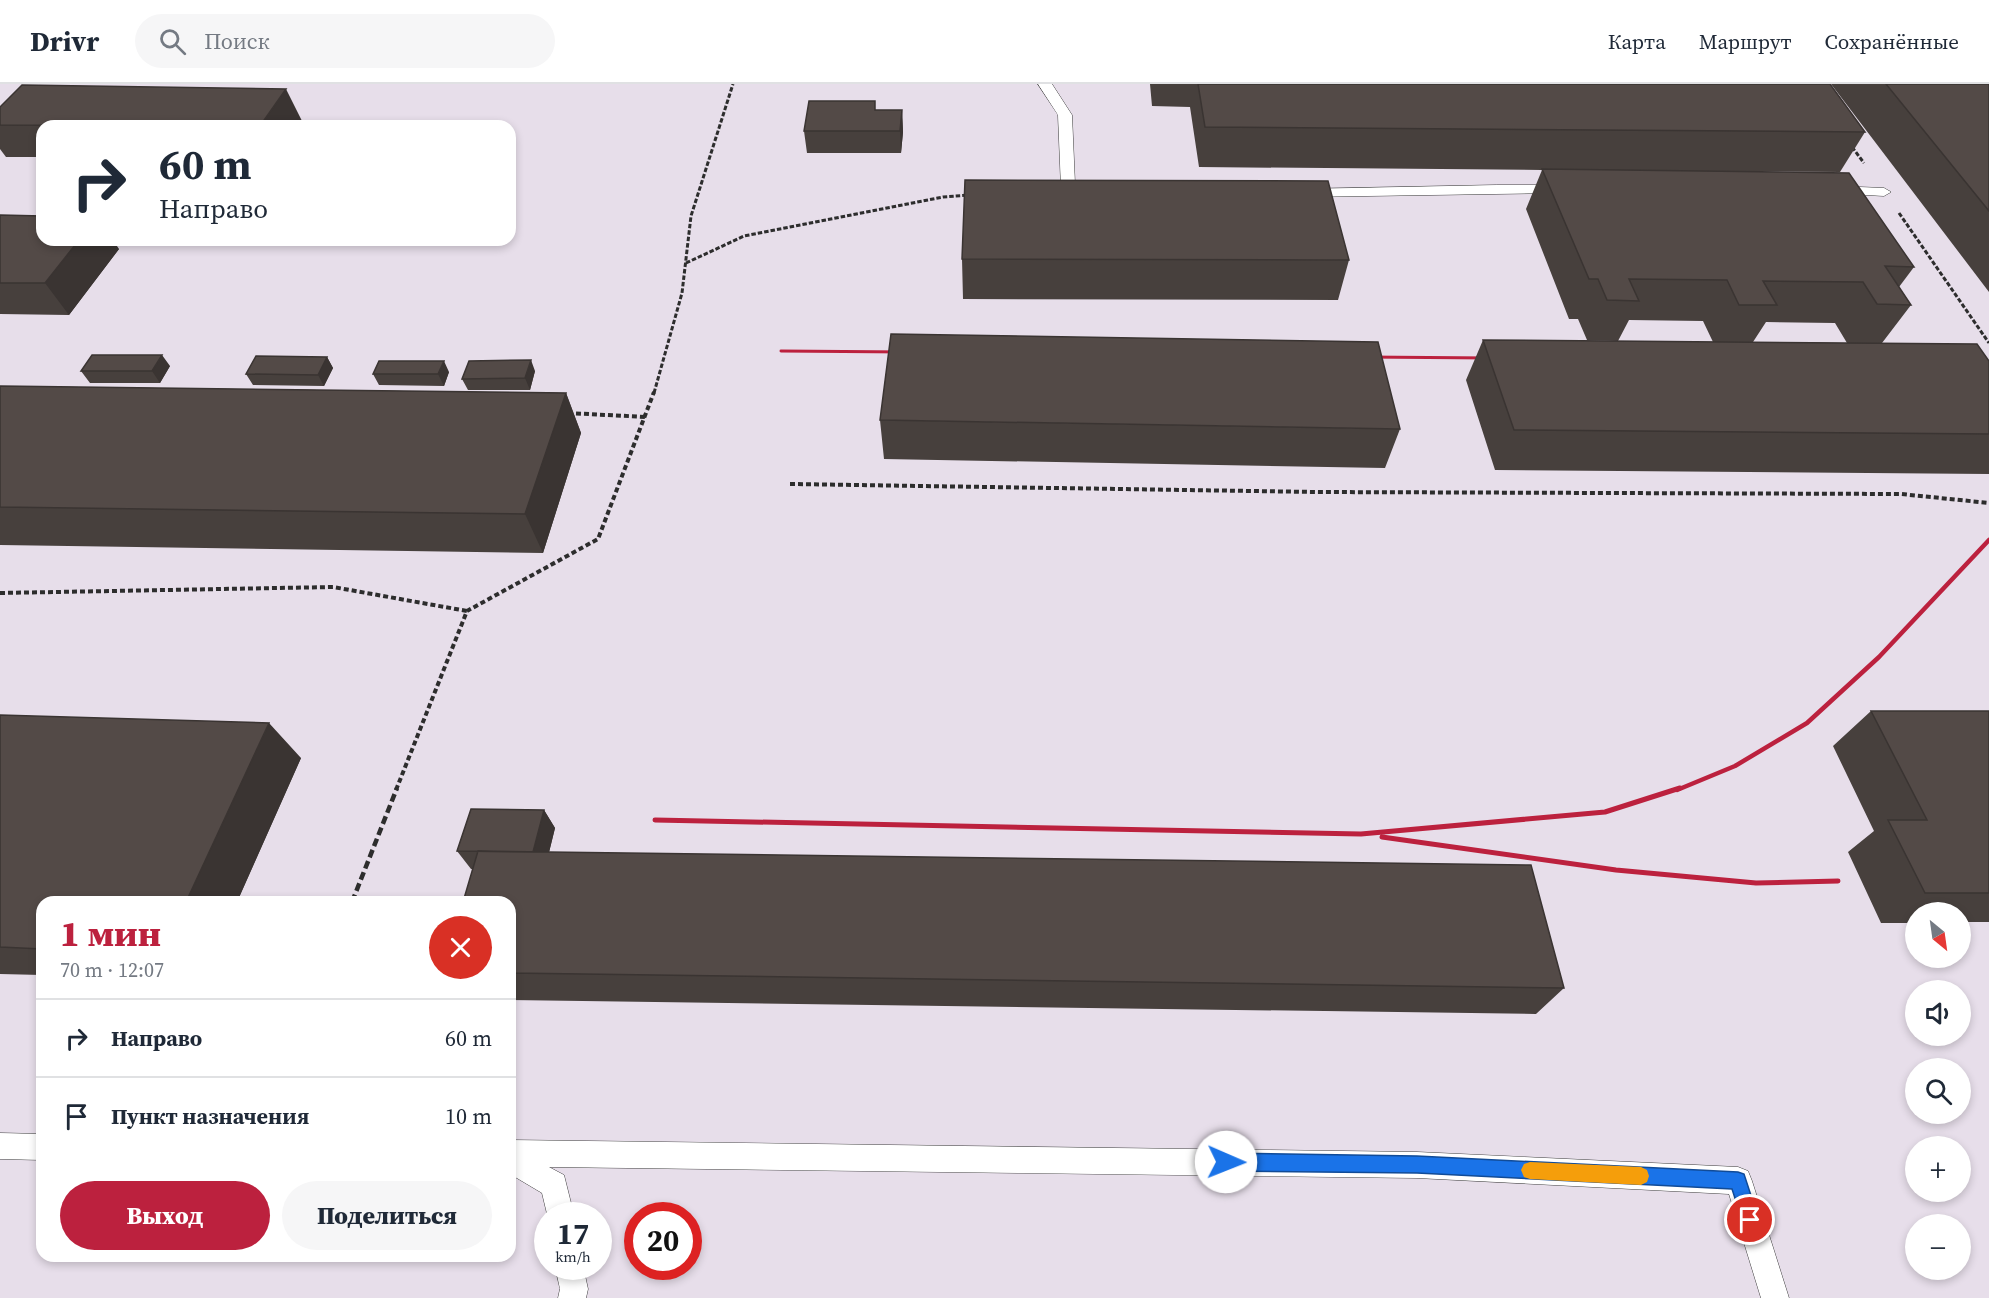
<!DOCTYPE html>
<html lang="ru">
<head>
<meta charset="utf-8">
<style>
  :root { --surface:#fff; --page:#f6f6f7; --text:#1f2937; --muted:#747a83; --line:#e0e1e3; --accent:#bc213e }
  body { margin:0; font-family:"Source Serif 4",serif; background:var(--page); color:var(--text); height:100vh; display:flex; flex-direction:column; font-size:22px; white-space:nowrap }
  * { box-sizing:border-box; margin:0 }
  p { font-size:20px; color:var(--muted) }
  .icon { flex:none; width:33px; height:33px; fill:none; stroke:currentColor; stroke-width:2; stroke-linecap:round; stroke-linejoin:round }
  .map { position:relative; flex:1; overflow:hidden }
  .drawer { position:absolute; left:36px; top:812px; width:480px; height:366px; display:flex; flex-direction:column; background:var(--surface); border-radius:18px; box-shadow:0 3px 9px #0003 }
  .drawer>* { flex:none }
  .banner { position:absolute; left:36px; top:36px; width:480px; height:126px; border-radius:18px; box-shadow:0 3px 9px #0003; background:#fff; color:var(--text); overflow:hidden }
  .needle { width:39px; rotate:151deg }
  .fabs { position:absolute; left:1905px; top:818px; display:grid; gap:12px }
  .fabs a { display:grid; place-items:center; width:66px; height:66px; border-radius:50%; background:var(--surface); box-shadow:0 3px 9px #0003; font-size:30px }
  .speed { position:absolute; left:534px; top:1118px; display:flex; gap:12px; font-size:30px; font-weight:700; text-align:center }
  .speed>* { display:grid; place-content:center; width:78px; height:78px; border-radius:50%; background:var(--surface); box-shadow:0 3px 9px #0003; line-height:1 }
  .speed small { font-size:15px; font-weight:400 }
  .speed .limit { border:9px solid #d22; background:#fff; color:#111 }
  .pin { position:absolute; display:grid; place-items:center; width:51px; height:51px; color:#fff; margin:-26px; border:3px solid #fff; border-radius:50%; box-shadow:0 2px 6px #0007 }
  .me { position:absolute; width:66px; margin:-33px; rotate:91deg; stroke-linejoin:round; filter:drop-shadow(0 0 4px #0008) }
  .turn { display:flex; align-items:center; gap:21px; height:126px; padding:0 24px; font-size:27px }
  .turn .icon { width:78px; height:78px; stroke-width:2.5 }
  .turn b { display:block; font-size:42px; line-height:51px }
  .round { display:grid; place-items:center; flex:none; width:63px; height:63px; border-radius:32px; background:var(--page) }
  .summary { display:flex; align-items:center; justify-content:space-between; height:102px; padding:0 24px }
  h1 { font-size:36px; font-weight:800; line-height:45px; color:var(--accent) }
  .button { display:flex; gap:12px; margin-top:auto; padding:12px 24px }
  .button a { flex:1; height:69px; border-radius:36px; background:var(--accent); color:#fff; font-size:24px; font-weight:800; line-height:69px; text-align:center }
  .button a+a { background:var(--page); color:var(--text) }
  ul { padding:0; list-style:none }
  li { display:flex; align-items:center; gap:18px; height:78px; padding:0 24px; border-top:2px solid var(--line) }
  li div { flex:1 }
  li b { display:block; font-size:22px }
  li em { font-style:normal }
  header { display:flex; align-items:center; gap:36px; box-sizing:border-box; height:84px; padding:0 30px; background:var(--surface); border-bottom:2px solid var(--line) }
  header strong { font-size:28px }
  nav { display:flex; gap:33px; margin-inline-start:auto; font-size:21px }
  .search { width:420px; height:54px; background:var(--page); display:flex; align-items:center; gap:15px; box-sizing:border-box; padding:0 21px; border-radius:33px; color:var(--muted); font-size:22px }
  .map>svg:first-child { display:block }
  .industrial { fill:#e7deea; fill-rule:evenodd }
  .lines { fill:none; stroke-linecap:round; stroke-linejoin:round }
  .service-casing { stroke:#3e3e3e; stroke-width:1 }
  .path-far2 { stroke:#2d2d2d; stroke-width:3; stroke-dasharray:4.5 2; stroke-linecap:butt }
  .path-far1 { stroke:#2d2d2d; stroke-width:4; stroke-dasharray:5 3; stroke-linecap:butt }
  .path { stroke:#2d2d2d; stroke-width:4.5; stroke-dasharray:8 4; stroke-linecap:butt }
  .service { fill:#fff; fill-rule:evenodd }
  .rail-far2 { stroke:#bc213e; stroke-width:3 }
  .rail-far1 { stroke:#bc213e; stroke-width:4.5 }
  .rail { stroke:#bc213e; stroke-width:5 }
  .wall { fill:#47403d; fill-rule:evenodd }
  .shaded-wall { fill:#3a3432 }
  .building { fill:#534a47; stroke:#3a3432; stroke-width:1.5 }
  .route { fill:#1a73e8; stroke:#114b97; stroke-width:1.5 }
  .slow { fill:#f59e0b }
</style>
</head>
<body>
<header>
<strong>Drivr</strong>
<div class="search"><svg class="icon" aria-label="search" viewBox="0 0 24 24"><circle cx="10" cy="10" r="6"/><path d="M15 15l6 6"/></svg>Поиск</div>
<nav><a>Карта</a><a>Маршрут</a><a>Сохранённые</a></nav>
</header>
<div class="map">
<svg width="1989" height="1214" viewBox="0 0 1989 1214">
  <rect width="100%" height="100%" fill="#fff7e8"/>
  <!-- industrial -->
  <path class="industrial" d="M0,0h1986l3,3v1211h-1989zM42,42h468v114h-468zM42,818h468v354h-468zM1916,828h44v45h-44zM1916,906h44v45h-44zM1916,984h44v45h-44zM1916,1062h44v45h-44zM548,1131h50v51h-50zM638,1131h50v51h-50zM1916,1140h44v45h-44z"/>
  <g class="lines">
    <defs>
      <path id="service" d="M1038,0h14l20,31 3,69 20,1 2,3 -2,3 -27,1 -7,-4 -3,-73z
        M1497,101h64l7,4 -7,4 -257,4 -7,-4 7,-4z
        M1835,102l49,2 7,4 -7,4 -54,-3 -2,-3z
        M0,1049l42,1v26l-42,-1z
        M510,1056l907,12 321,15 10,4 4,10 37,117h-28l-32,-104 -312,-16 -868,-11 15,8 10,40h-26v3l-6,-25 -32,-19z
        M555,1182h28l5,23 -2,9h-28l2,-9z"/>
    </defs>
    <!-- service casing -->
    <use href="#service" class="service-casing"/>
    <!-- path-far2 -->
    <path class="path-far2" d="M1852,63l12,16
      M1899,129l90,130
      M686,179l58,-27 199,-39 26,-2
      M654,309l28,-100 9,-77 42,-132"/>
    <!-- path-far1 -->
    <path class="path-far1" d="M568,329l78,4
      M790,400l528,8 583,2 88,9
      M0,509l333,-6 134,24
      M396,706l71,-179 131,-72 56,-147"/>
    <!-- path -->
    <path class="path" d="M352,818l45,-114"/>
    <!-- service -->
    <use href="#service" class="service"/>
    <!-- rail-far2 -->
    <path class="rail-far2" d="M781,267l125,1
      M1365,273l126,1"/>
    <!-- rail-far1 -->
    <path class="rail-far1" d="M1677,706l58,-24 72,-43 72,-66 110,-117"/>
    <!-- rail -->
    <path class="rail" d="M655,736l706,14 244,-22 75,-24
      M1382,753l234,33 140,13 82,-2"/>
  </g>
  <!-- wall -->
  <path class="wall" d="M1150,0h680l35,48 -25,40 -112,-1 186,96 -15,20 12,18 -29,38 107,18v113l-494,-4 -29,-90 17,-40 230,2 -10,-21 -74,-1 -11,21 -31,-1 -9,-21h-9l-43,-110 16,-39 -343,-3 -9,-60 -38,-1zM1766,238l69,1 12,20 -94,-1z
    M1831,0h158v208z
    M0,23l302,14 -260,5v31h-36l-6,-8z
    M876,26h26l1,22 -2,21h-94l-3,-22z
    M0,131l119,34 -50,66 -69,-1z
    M962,175l387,1 -11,40 -375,-1z
    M327,273l6,11 -9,18 -71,-1 -7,-11z
    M170,282l-10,17h-70l-9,-12z
    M535,287l-5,19h-62l-6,-11z
    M449,288l-5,14 -65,-1 -6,-11z
    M0,302l566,7 15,40 -38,120 -543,-8z
    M880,336l520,9 -15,39 -501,-9z
    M1871,627h118v211h-29v-10h-44v11h-35l-33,-71 26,-21 -41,-85z
    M0,631l301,43 -64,144h-195v73l-42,-1z
    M544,726l11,18 -6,24 1015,136 -28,26 -1026,-14v-98l-37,-33h-2l-14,-18z"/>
  <!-- shaded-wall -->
  <path class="shaded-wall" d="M286,5l16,32 -4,5h-38z
    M902,26l1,22 -2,21 -1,-22z
    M79,156h34l6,9 -50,66 -24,-32z
    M162,271l8,11 -10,17 -8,-12z
    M327,273l6,11 -9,18 -6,-11z
    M531,276l4,11 -5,19 -5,-12z
    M444,277l5,11 -5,14 -6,-12z
    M566,309l15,40 -38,120 -18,-39z
    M269,639l32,35 -64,144h-51z
    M544,726l11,18 -10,41 -12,-17z"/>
  <!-- building -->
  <path class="building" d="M1198,0h632l35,48 -660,-5z
    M1886,0h103v127z
    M22,1l264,4 -26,37 -260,-1v-18z
    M809,17h66v9h27l-2,21h-96z
    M1542,85l307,4 65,94 -29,-1 26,39 -34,-1 -14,-22 -100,-1 14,24h-38l-12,-25 -98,-1 10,22 -32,-1 -9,-21h-9z
    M965,96l363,1 21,79 -387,-1z
    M0,131l42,1v24h37l-34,43h-45z
    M891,250l487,8 22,87 -520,-9z
    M1483,256l494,4 12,17v73l-475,-4z
    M92,271h70l-10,16h-71z
    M256,272l71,1 -9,18 -72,-1z
    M531,276l-6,18 -63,1 7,-18z
    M379,277h65l-6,13h-65z
    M0,302l566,7 -41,121 -525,-7z
    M1871,627h118v182h-64l-37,-73h39z
    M0,631l269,8 -83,179h-144v47l-42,-2z
    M471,725l73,1 -11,42 -76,-1z
    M478,767l1053,14 33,123 -1054,-15v-71h-47z"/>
  <!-- route -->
  <path class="route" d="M1226,1069l191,3 321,16 6,2 15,46 -2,6 -7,3 -6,-3 -12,-37 -315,-16 -191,-2 -6,-3 -3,-6 3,-6z"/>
  <!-- slow -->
  <path class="slow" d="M1530,1078l111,5 6,3 2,6 -2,6 -6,3 -111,-6 -6,-2 -3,-7 3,-6z"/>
</svg>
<div class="fabs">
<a><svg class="needle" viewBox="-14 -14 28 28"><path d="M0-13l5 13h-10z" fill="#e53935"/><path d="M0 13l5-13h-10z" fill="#747a83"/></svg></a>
<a><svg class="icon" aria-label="sound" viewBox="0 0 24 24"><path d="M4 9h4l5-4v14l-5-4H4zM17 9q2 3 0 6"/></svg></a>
<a><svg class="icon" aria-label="search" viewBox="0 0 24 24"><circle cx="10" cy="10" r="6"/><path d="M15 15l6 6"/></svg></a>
<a>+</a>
<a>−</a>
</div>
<div class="speed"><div>17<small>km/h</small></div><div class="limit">20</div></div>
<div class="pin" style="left:1750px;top:1136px;background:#d93025"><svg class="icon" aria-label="arrive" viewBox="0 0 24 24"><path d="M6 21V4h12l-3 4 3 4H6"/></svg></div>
<svg class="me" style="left:1226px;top:1078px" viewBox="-20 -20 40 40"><circle r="19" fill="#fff"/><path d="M0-13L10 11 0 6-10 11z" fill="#1a73e8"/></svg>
<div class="banner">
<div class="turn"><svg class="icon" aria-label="right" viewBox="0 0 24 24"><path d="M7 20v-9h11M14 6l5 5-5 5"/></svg><div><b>60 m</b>Направо</div></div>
</div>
<section class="drawer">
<div class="summary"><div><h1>1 мин</h1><p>70 m · 12:07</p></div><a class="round" style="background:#d93025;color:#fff"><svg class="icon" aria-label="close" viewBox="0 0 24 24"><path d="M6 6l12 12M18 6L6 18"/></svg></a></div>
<ul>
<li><svg class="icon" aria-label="right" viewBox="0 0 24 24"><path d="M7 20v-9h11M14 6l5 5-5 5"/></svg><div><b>Направо</b></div><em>60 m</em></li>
<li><svg class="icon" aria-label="arrive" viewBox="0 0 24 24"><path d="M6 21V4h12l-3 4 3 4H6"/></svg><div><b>Пункт назначения</b></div><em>10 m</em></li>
</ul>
<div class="button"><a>Выход</a><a>Поделиться</a></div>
</section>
</div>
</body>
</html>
